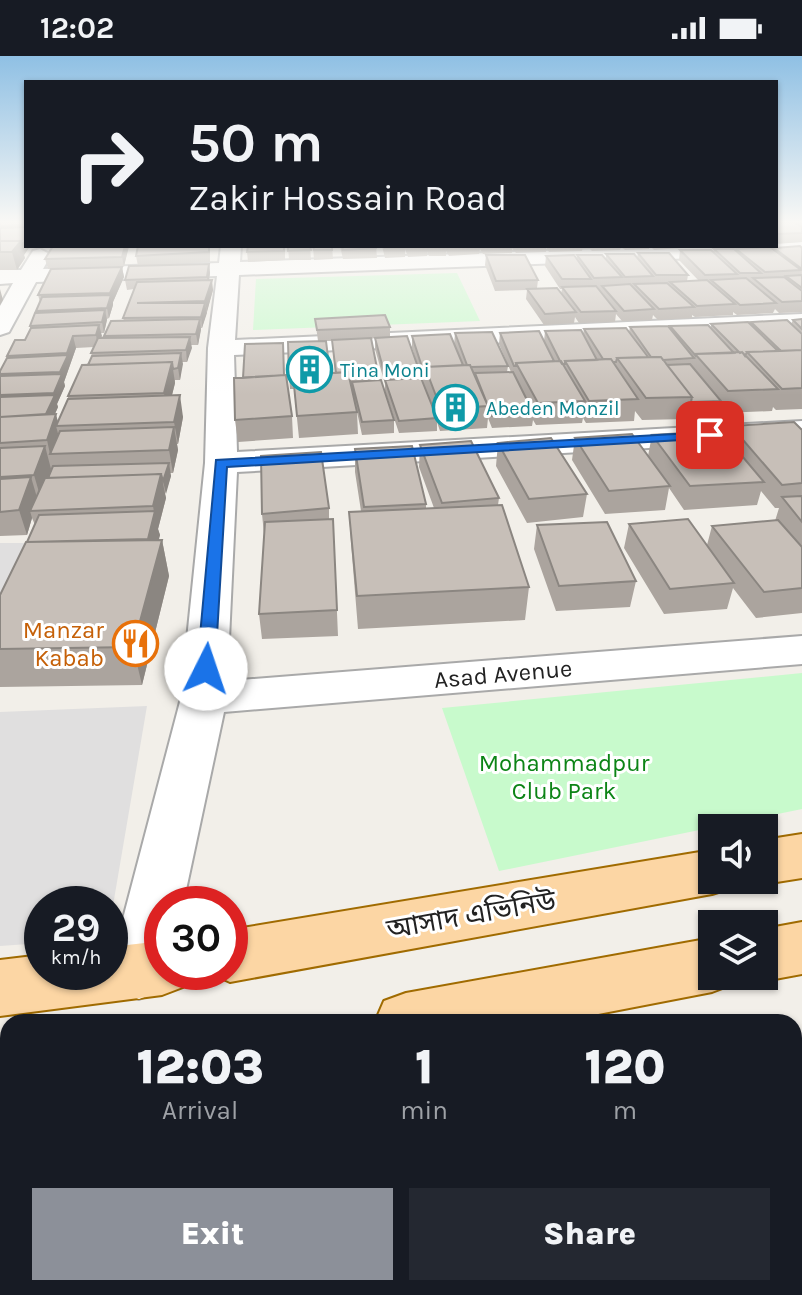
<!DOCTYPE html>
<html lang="en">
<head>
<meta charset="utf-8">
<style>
  :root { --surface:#171b24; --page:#242831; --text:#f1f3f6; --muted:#9ea1a6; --accent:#8c9099 }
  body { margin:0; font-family:Karla,"Noto Sans Bengali",sans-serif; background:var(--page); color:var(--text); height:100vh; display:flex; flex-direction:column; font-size:30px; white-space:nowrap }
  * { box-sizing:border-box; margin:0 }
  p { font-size:26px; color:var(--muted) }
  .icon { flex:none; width:44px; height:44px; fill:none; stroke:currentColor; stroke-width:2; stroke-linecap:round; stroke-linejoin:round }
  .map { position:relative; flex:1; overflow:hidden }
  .details { position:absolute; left:0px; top:958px; width:802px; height:282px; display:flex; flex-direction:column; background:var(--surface); border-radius:24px 24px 0 0; box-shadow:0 2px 6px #0004 }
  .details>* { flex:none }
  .guide { position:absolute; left:24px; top:24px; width:754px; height:168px; border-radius:0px; box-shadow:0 2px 6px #0004; background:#171b24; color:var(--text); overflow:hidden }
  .tools { position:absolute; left:698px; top:758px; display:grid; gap:16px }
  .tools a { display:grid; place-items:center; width:80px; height:80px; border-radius:0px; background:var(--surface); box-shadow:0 2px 6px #0004; font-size:40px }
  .speed { position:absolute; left:24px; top:830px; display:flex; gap:16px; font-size:40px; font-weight:700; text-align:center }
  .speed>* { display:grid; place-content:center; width:104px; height:104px; border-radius:50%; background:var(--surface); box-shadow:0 2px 6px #0004; line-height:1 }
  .speed small { font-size:20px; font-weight:400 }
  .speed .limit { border:12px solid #d22; background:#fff; color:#111 }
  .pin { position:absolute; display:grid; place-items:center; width:68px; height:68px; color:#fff; margin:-34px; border-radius:16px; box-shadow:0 4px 12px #0006 }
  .me { position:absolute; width:88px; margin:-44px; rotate:4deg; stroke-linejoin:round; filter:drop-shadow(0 0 6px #0008) }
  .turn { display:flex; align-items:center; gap:28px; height:168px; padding:0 32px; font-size:36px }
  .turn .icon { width:104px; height:104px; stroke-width:2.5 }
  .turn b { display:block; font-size:56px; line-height:68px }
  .eta { display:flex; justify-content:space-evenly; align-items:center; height:136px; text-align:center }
  .eta b { font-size:48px; font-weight:800; line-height:56px }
  .cta { display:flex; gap:16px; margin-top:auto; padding:16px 32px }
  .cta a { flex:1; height:92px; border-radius:0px; background:var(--accent); color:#fff; font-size:32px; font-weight:800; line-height:92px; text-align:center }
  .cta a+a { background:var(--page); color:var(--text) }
  .status { display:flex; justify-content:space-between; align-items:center; height:56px; padding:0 40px; background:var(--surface); direction:ltr }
  .status svg { height:22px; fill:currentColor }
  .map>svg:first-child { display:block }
  .residential { fill:#e0dfdf }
  .park { fill:#c8facc }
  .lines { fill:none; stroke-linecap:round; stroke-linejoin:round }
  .minor-casing { stroke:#a9a9a9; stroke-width:4 }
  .major-casing { stroke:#a06b00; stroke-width:4 }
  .minor { fill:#fff; fill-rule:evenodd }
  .major { fill:#fcd6a4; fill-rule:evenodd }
  .wall { fill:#aba49e; fill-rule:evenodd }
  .shaded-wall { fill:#8b8681 }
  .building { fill:#c7bfb8; stroke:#8b8681; stroke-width:2 }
  .route { fill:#1a73e8; stroke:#114b97; stroke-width:2 }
  .labels { text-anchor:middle; stroke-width:6; stroke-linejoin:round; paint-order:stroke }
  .far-culture-label { font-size:20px; fill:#0d838f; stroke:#fff; text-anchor:start }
  .food-label { font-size:24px; fill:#c56008; stroke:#fff; text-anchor:end }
  .street-label { font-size:24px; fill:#222; stroke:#fff }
  .park-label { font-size:24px; fill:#0c8416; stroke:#fff }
  .near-street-label { font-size:28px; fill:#222; stroke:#fff }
</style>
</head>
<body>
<div class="status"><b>12:02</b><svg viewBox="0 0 49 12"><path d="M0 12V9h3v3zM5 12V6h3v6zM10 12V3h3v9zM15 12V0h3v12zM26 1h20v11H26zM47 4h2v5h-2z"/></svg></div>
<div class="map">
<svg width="802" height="1239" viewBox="0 0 802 1239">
  <rect width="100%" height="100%" fill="#f2efe9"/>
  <!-- residential -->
  <path class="residential" d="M0,487h36l-36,79z
    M147,650l-37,217v-19h-68v39l-42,3v-234z"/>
  <!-- park -->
  <path class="park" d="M457,217l23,48 -227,9 3,-51z
    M802,617v136l-303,62 -57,-163z"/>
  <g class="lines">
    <defs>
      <path id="minor" d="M802,186v12l-563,21 -4,65 567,-26v14l-568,27 3,97 565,-31v18l-565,33 -10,209 575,-45v28l-578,48 -41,192h-21v68h7l-9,19 -21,8 -21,-8 -9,-19 72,-274 24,-235 3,-115 9,-72 -181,6 -27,50 -9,3v-29l13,-23 -13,1v-14h21l12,-19 7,-2 11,6 -8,14 176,-6 2,-17h20l-1,16 443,-16h93v-3z"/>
      <path id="major" d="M802,778v44l-38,6 -12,-4h12v-40z
        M712,794v30h23l-4,8 -19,6 -482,88 -22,-10h22v-42z
        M802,866v52l-38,7 -14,-5h14v-47z
        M712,882v38h25l-4,8 -21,8 -155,30h-182l9,-21 22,-8z
        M162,885v31h28l-7,15 -21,8 -162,21v-56l42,-5v17h68v-25z
        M8,1002v66l-8,1v-66z"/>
    </defs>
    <!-- minor casing -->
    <use href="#minor" class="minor-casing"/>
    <!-- major casing -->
    <use href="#major" class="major-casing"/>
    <!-- minor -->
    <use href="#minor" class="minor"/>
    <!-- major -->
    <use href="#major" class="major"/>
  </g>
  <!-- wall -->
  <path class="wall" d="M0,166h26v24h4l-6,9 1,3 -8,12h-17z
    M776,166h26v20l-26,2z
    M129,190l-5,20 -2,1 2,10 -11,25v3l-4,13 -2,1 -3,14h-3v5h4l-1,-2 20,-15 -1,-3 11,-29 -7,1 -2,-10 84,-16 1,9 -1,7 4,10 -11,38h-1l-3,17h-7l-4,17h-5l-2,18h-5v3l-3,12 11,22 -5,27h-1l1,6 -5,23h-3l1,3 -6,18 1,4 -8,31 2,6 -2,5h4l7,36 -27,109 -142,2v-92l27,-53 8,-17 -3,-7 -5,17 -27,1v-165l8,-13 -1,-2 18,-16 5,-11v-3l7,-13 -1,-2 4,-9 -2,-7 13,-26h-3l-3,-10zM94,291l-3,6 1,3 -4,9 -20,31v3l-10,23 -3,-8 3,-7 -1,-3 8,-18 -1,-4 12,-34z
    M138,190h72v16l-72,4 -2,-10z
    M285,190v14l-37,2 -1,-10z
    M288,190h22l1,14h-22z
    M313,190h19l1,13 -19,1z
    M340,190h36l1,12 -34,1z
    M382,190h201l-1,5 -33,1 -3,-5v5l-30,1 -4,-5v5l-29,1 -3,-5 -1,5 -30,2 -3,-5v5h-17l-2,-4v4l-19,1 -3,-8v8l-20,1z
    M587,190h62v3l-24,1 -4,-3 -1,3 -28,1z
    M650,190h44v1l-40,3z
    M802,190v66l-23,1 -4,-4 -2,4 -36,2 -4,-3v3l-38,2 -3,-2v3l-34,2 -5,-5 -1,5 -30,1 -6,-7 -1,8 -36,1 -4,-6 -1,6 -30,2 -18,-26 1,-9 -32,1 -10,-26 1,-10 52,25 -1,8 24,6 1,-5h-2l-15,-23 1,-10 31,3v-4l29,4v-5l31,4 1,-5 50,22 -1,6h12l-20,-21 1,-10 33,2 1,-3 22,1v-1l37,1 1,-2h27z
    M315,263l75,8v10l29,33v8h2l-9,-31v-11l42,9 1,-12 53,33 -1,6h4l-12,-28 1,-11 44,8 1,-10 38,3 1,-5 45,3 1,-5 40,1v-2l41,1v-3l39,1 1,-3 40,2 2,-4 9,-1v90l-26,1 -3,-3 -1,4 -50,2 -3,-4 -1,4 -30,1 -1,5 -45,1 -7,-9 -1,10 -48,2 -3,-5 -1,5 -46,2 -3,-5 -1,6 -40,2 -4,-10 -1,10 -47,3 -3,-9v9l-38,2 -14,-42v-7l-10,-35v-11l-4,1 7,34v7l16,40v13l-32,2 -5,-23 1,22 -59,4 -5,-49h-4l-1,-12 29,-36zM326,285h6l3,32h-5z
    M283,287l1,32 8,41 1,22 -55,4 -3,-22 8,-42z
    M731,370l70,4 1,-2v185l-46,5 -23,-30 -6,21 -63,5 -40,-66 5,-24 78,21 5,-19 63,-5 4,-13h-4l-14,-17 -4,14 -73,5 -15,-22 -4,22 -60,4 -33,-54 3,-22 73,18 4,-21 76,4z
    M498,387l89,51 -4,23 -56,6 -31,-57z
    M420,389l79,53 -1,7 31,82 -4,33 -167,9 -7,-86 -2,-31 12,-1 -6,-39v-23l71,55v5l8,-1 -15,-41z
    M329,452v11h4l5,117 -76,3 -3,-25 5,-80 -2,-20z
    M537,469l99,56 -6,26 -74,4 -22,-62z
    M802,1030v133l-8,2v-133z
    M226,1232h568l8,7h-617z"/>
  <!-- shaded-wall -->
  <path class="shaded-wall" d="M26,184v6h4l-6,9 1,3 -8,12 -5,-18 9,-11z
    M125,190h4l-5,20 -2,-9z
    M209,208l1,9 -2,14 -1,-10z
    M122,211l2,10 -11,25v3l-4,13 -2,-10 4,-12 -1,-3z
    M212,224l1,10 -6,22 -2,-11z
    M0,233l3,11 -3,5z
    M205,247l2,10 -5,15 -1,-11z
    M105,254l2,10 -3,13 -2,-11z
    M200,263l1,11 -3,15 -2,-11z
    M99,269l3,11 -4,11 -2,-12z
    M73,280l3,12 -12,34 1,4 -8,18 1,3 -9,20 -3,-12 8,-19v-3l7,-17 -1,-4z
    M190,281l2,11 -5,14 -1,-12z
    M181,297l2,11 -3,16 -2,-12z
    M172,306l3,21 -8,32 -3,-22z
    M180,339l3,22 -5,27 -4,-22z
    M56,358l3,12h-3l4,15 -10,13 -3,-14z
    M174,371l4,23 -5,23 -4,-23z
    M45,390l6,23 -10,30 -7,-24z
    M169,407l2,13 -5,18 -3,-13z
    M161,418l5,24 -8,31 2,6 -7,29 -5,-25 6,-27 -1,-6z
    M31,421l7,24 -8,10 2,7 -5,17 -8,-25z
    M162,484l7,36 -27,109 -9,-38z"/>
  <!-- building -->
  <path class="building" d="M0,166h26v3l-26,1z
    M776,166h18l8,5v6l-26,1z
    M26,171v13l-4,5 -1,-4h-21v-13z
    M0,185h21l-9,11h-12z
    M53,190h72l-3,11 -77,2z
    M138,190h71v6l-73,4z
    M248,190h36v5l-37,1z
    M288,190h22l1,4 -23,1z
    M313,190h19v4h-18z
    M342,190h34v2l-33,2z
    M385,190h20v1l-20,1z
    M800,190l2,2v21l-28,-21z
    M770,191l31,23 -36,2 -29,-23z
    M714,193h20l27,24h-21z
    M680,194h31l26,24 -32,1z
    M638,197h31l19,22h-32z
    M606,198h28l19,22 -28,1z
    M486,199h39l13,25 -42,1z
    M574,199l17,24h-29l-16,-23z
    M577,199h25l20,22 -28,1z
    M209,208l-2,13 -82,3 4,-14z
    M122,211l-12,26 -72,2 13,-26z
    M802,219v13l-16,-12z
    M784,221l18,14v10l-20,1 -29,-24z
    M746,222l30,25 -36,2 -29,-25z
    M212,224l-7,21 -68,2h68l-4,14 -78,1 14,-36z
    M707,224l28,24 -38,2 -27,-24z
    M667,227l27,24 -35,2 -25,-25z
    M630,228l24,25 -30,2 -22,-25z
    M596,230l20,25 -35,1 -19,-25z
    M557,232l19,24 -31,2 -18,-25z
    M111,239l-4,13 -71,3 6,-14z
    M105,254l-3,12 -72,4 5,-13z
    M385,259l5,12 -73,3 -2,-11z
    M200,263l-4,15 -92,2 7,-15z
    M802,263v10l-9,-9z
    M787,264l15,14v16l-21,1 -30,-29z
    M748,266l30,29 -31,1 -2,4 -3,-4 -2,1 -29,-29z
    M99,269l-3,10 -23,1 -6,17 -60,3 8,-16h10l6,-12z
    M708,269l26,28 -39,1v1l-25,-29z
    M668,270l26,32 -31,2 -2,-3h-10l-21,-30z
    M626,272l22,29 -31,1 -1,4h-3l-2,-3h-8l-19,-30z
    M581,274l16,30 -32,1v3h-3l-2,-3 -15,-30z
    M539,275l15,30 -38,2v3h-2l-14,-33z
    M492,276l16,34 -37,1 -1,-2h-3l-12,-32z
    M450,278l13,31 -38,2v3h-2l-11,-34z
    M407,280l12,34 -35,2 -9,-34z
    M190,281l-4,13 -95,3 7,-15z
    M371,282l7,35 -30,1v-2l-12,1 -4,-33z
    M326,285l4,32 -37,2v2h-4l-1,-35z
    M283,287l1,32 -41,3 2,-34z
    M802,294v38l-20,1 -35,-37z
    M742,296l36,37 -50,2 -33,-37z
    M181,297l-3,15 -5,1 -1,-7 -84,3 4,-9z
    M68,299l-8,17 -60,2v-3l7,-13z
    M661,301l31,40 -46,1 -29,-40z
    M611,303l27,40 -49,2 -24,-40z
    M561,305l24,40 -47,2 -22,-40z
    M172,306l-8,31 -96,3 14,-31z
    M690,308l31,37 -30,1 1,-5 -25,-32z
    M470,309l18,41 -47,3 -16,-42z
    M348,316l9,40 -60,4 -4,-41z
    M513,316l21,42 -42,2 -17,-43z
    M62,318l-8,19 -54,2v-19z
    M286,319l6,41 -57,4 -1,-42z
    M421,322l16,40 -38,3 -14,-41z
    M381,324l13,40 -32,2 -10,-40z
    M55,339l-9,19 -46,3v-20z
    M180,339l-6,27 -118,4 12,-27z
    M56,358l-9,26 -47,3v-26z
    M794,366l8,8v53l-20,2 -51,-59z
    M174,371l-5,23 -119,4 10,-23z
    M721,375l43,51 -74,4 -38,-51z
    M632,378l38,52 -61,5 -34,-53z
    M551,382l36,56 -58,5 -31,-56z
    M471,385l28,57 -57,5 -22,-58z
    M45,390l-11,29 -34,2v-29z
    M412,390l14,58 -62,3 -9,-58z
    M321,396l8,56 -67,6 -1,-58z
    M169,407l-6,18 -2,-7 -113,4 5,-12z
    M161,418l-8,32 -123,5 15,-33z
    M31,421l-12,33 -19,2v-33z
    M802,440v26l-20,-25z
    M502,449l27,82 -172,9 -8,-84z
    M155,455l-7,28 -121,3 12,-27z
    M333,463l4,91 -78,4 6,-92z
    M688,463l46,64 -64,6 -41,-65z
    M778,464l24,27v41l-38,4 -52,-66z
    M607,466l29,59 -77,5 -22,-61z
    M162,484l-29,107 -133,2v-54l26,-53z
    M802,1030v115l-8,2v-115z
    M802,1173v66h-151l-2,-7h145v-58z
    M226,1232h410l2,7h-453z"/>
  <!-- sky -->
  <linearGradient id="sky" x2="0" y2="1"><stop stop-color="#8fc0e4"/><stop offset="0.49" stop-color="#f9f8f5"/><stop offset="1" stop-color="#f9f8f5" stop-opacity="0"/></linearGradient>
  <rect width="802" height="339" fill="url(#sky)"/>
  <!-- route -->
  <path class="route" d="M710,376l7,3 -2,3 -488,29 -12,202 -9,6 -9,-6 19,-209z"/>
  <!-- icons -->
  <defs>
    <symbol id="building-ring" viewBox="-11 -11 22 22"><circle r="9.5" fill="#fff" stroke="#0f9aa8" stroke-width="1.5"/><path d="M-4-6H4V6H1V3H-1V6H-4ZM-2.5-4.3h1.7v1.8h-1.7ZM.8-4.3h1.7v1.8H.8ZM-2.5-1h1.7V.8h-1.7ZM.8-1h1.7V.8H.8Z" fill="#0f9aa8"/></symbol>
    <symbol id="restaurant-ring" viewBox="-11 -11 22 22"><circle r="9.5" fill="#fff" stroke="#e8710a" stroke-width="1.5"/><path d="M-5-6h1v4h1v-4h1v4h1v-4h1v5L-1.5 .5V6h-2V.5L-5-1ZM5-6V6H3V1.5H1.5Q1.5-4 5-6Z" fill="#e8710a"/></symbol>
  </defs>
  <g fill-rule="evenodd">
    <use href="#building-ring" x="284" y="288" width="51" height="51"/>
    <use href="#building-ring" x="430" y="326" width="51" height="51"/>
    <use href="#restaurant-ring" x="110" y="562" width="51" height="51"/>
  </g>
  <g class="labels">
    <!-- far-culture labels -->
    <g class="far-culture-label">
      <text x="340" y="321">Tina Moni</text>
      <text x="486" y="359">Abeden Monzil</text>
    </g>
    <!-- food labels -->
    <g class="food-label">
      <text x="104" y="582">Manzar<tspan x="104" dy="28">Kabab</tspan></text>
    </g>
    <!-- street labels -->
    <g class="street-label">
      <text transform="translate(503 618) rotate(-5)" y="8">Asad Avenue</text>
    </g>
    <!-- park labels -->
    <g class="park-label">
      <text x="564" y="715">Mohammadpur<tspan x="564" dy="28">Club Park</tspan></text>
    </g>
    <!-- near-street labels -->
    <g class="near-street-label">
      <text transform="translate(471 858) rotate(-10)" y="10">আসাদ এভিনিউ</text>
    </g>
  </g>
</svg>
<div class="tools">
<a><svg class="icon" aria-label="sound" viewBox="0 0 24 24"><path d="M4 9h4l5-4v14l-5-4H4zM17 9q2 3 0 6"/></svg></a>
<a><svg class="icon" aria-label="layers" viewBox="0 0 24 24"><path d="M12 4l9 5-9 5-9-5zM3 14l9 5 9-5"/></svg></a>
</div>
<div class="speed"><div>29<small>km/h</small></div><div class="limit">30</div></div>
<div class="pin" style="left:710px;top:379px;background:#d93025"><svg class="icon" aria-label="arrive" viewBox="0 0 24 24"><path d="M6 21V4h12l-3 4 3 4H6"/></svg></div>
<svg class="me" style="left:206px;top:613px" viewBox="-20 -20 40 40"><circle r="19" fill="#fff"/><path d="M0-13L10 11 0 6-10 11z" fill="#1a73e8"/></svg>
<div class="guide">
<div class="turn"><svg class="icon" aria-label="right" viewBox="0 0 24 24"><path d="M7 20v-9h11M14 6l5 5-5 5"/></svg><div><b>50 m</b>Zakir Hossain Road</div></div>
</div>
<section class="details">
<div class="eta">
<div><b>12:03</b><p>Arrival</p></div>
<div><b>1</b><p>min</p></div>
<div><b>120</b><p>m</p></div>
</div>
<div class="cta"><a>Exit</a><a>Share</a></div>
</section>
</div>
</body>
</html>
